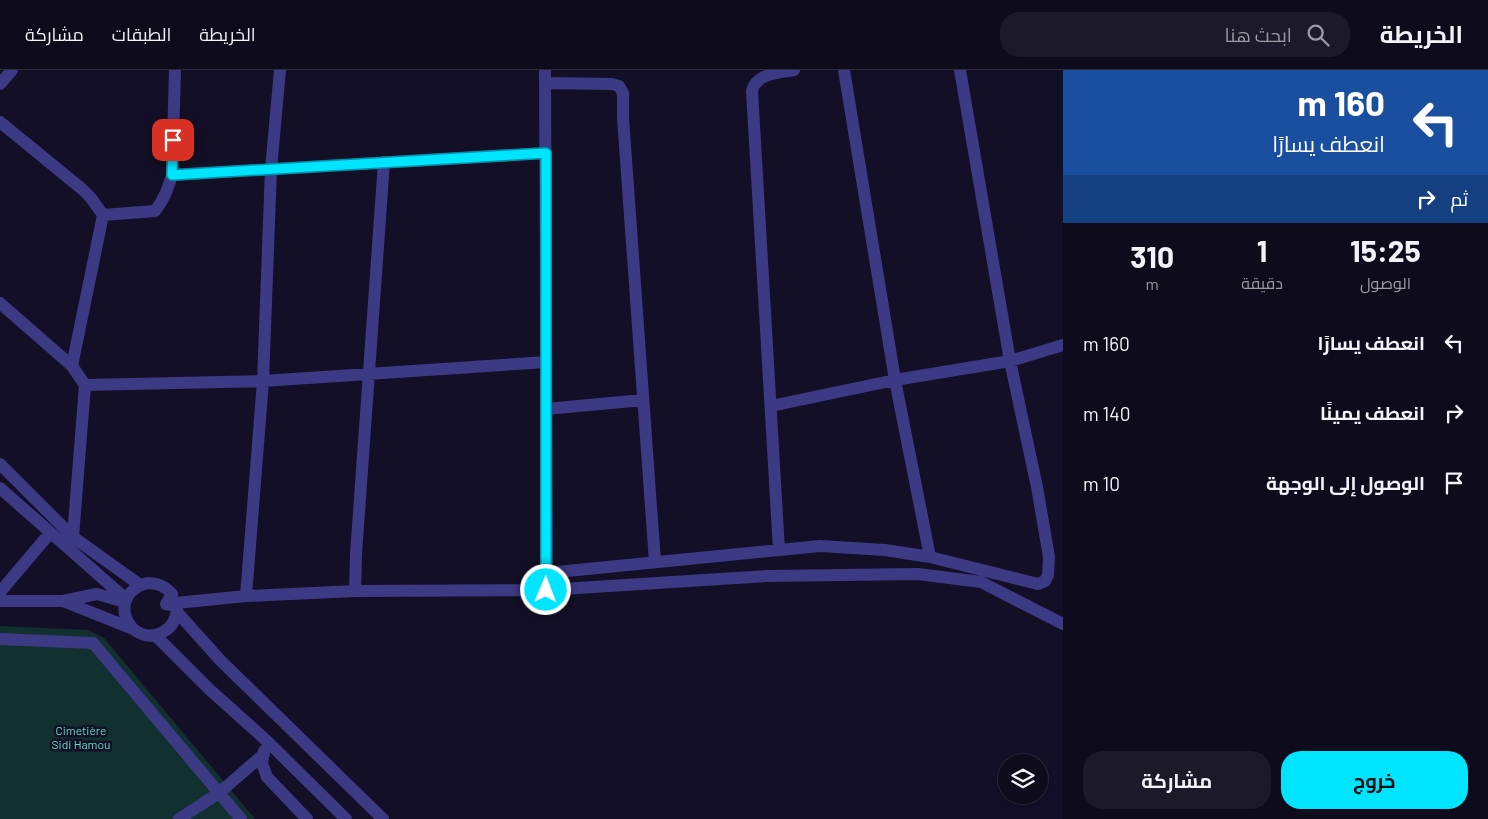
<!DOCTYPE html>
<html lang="ar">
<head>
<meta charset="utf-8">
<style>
  :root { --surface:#0e0b1c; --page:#1c1929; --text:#f1f3f6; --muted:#9b9ba3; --line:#2e2b3b; --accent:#00e5ff }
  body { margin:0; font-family:Barlow,Cairo,sans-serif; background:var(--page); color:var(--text); direction:rtl; height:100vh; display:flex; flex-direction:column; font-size:19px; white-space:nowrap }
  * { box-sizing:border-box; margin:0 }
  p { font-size:16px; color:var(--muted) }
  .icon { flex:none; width:28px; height:28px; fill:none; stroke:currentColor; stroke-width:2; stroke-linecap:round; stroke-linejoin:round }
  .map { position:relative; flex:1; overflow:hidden; direction:ltr }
  .drawer { display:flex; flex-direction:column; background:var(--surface); width:425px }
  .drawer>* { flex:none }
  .banner { background:#1a4fa0; color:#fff; overflow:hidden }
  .fabs { position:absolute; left:998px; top:684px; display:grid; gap:10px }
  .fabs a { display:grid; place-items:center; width:50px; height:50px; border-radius:50%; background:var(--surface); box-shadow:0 1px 4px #0004,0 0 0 1px var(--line); font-size:25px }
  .pin { position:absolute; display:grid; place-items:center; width:42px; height:42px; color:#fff; margin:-21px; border-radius:10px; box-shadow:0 2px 8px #0006 }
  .me { position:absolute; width:55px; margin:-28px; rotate:1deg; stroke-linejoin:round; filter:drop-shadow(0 0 4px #0008) }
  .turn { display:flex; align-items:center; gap:18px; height:105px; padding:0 20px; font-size:22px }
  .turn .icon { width:65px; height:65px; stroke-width:2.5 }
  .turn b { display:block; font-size:35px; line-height:42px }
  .then { display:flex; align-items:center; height:48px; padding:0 20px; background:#0003; gap:10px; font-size:19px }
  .eta { display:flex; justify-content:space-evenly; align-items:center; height:85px; text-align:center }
  .eta b { font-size:30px; font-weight:700; line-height:35px }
  .cta { display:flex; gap:10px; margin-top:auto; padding:10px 20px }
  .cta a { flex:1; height:58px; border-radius:20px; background:var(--accent); color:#111; font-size:20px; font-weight:700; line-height:58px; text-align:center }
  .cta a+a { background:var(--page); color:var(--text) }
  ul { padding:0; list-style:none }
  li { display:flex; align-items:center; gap:15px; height:70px; padding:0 20px }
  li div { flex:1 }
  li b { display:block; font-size:19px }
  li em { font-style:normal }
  header { display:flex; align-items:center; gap:30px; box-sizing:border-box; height:70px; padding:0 25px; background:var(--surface); border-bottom:1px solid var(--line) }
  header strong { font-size:24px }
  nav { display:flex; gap:28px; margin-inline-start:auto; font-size:18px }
  .search { width:350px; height:45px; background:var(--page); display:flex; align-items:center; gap:12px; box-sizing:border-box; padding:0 18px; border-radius:20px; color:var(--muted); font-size:19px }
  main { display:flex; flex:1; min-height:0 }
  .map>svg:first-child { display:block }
  .green { fill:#12302f }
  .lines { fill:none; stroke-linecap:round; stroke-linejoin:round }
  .minor { stroke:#3d3a85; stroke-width:12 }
  .route-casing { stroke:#0095a6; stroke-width:12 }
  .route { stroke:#00e5ff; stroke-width:9 }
  .labels { text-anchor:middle; stroke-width:5; stroke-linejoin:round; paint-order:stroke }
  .park-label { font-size:12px; fill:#5fe0c0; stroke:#130f26 }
</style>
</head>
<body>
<header>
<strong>الخريطة</strong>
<div class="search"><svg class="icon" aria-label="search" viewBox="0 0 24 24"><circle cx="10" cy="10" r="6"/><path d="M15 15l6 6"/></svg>ابحث هنا</div>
<nav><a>الخريطة</a><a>الطبقات</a><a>مشاركة</a></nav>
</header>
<main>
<section class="drawer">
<div class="banner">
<div class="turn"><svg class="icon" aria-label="left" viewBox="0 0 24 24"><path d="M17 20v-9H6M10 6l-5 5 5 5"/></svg><div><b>160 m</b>انعطف يسارًا</div></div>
<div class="then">ثم<svg class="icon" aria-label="right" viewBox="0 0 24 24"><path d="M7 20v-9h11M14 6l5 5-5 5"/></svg></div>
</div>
<div class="eta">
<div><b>15:25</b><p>الوصول</p></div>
<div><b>1</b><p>دقيقة</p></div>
<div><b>310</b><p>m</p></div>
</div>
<ul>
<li><svg class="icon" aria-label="left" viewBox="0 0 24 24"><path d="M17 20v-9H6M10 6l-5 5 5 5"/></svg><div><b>انعطف يسارًا</b></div><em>160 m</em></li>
<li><svg class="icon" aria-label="right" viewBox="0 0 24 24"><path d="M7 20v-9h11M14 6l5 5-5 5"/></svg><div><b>انعطف يمينًا</b></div><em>140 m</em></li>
<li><svg class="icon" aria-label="arrive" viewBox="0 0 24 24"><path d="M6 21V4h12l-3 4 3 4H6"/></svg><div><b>الوصول إلى الوجهة</b></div><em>10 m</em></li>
</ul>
<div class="cta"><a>خروج</a><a>مشاركة</a></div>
</section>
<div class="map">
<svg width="1063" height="749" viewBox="0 0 1063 749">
  <rect width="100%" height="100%" fill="#130f26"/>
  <!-- green -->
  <path class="green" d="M0,556l88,4 16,8 151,181h-255z"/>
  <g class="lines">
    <!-- minor -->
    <path class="minor" d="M545,0l2,510
      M844,0l51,310 35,177
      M545,13l67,1 7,2 4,7v25l32,444
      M0,14l12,-14
      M0,52l82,67 9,9 12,17 -31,151 13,19 -12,152
      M172,105l374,-22
      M103,145l52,-4c9,-11 13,-23 17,-36l3,-105
      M0,233l72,63
      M85,315l178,-4 283,-19
      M771,336l124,-26 115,-19 53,-16
      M546,339l97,-9
      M0,394l73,73 67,48
      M0,418l126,111
      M779,480l-27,-459c4,-18 27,-18 42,-21
      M547,503l273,-27 65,4 45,7 108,27 7,-3 3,-6 1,-18 -12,-70 -27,-126 -50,-291
      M147,513c11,0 18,3 25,11l-6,10 11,2c0,11 -4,21 -14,26 -33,18 -59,-37 -16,-49z
      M355,521l1,-37 28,-392
      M0,522l50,-59
      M246,526l17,-215 8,-212 9,-99
      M0,531h63l34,-7 28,8
      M63,531l70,28
      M166,534l80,-8 109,-5 191,-1 221,-14 151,-2 63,8 82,42
      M177,542l43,48 163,159
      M155,565l54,54 58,52 79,78
      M0,569l93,4 148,176
      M264,681l-2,12 5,14 40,42
      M179,749l40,-26 45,-39"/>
  </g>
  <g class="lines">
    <defs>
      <path id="route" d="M173,70l-1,35 374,-22v437"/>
    </defs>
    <!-- route casing -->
    <use href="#route" class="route-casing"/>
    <!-- route -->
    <use href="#route" class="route"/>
  </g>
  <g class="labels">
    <!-- park labels -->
    <g class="park-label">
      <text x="81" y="665">Cimetière<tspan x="81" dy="14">Sidi Hamou</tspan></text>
    </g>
  </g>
</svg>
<div class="fabs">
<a><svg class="icon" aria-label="layers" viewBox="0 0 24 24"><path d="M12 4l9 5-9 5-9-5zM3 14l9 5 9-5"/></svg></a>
</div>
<div class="pin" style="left:173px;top:70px;background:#d93025"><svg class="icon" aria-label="arrive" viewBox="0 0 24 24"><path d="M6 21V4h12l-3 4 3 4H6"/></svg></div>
<svg class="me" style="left:546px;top:520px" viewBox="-20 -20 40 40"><circle r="17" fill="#00e5ff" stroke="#fff" stroke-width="3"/><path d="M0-11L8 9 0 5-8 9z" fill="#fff"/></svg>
</div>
</main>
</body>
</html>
